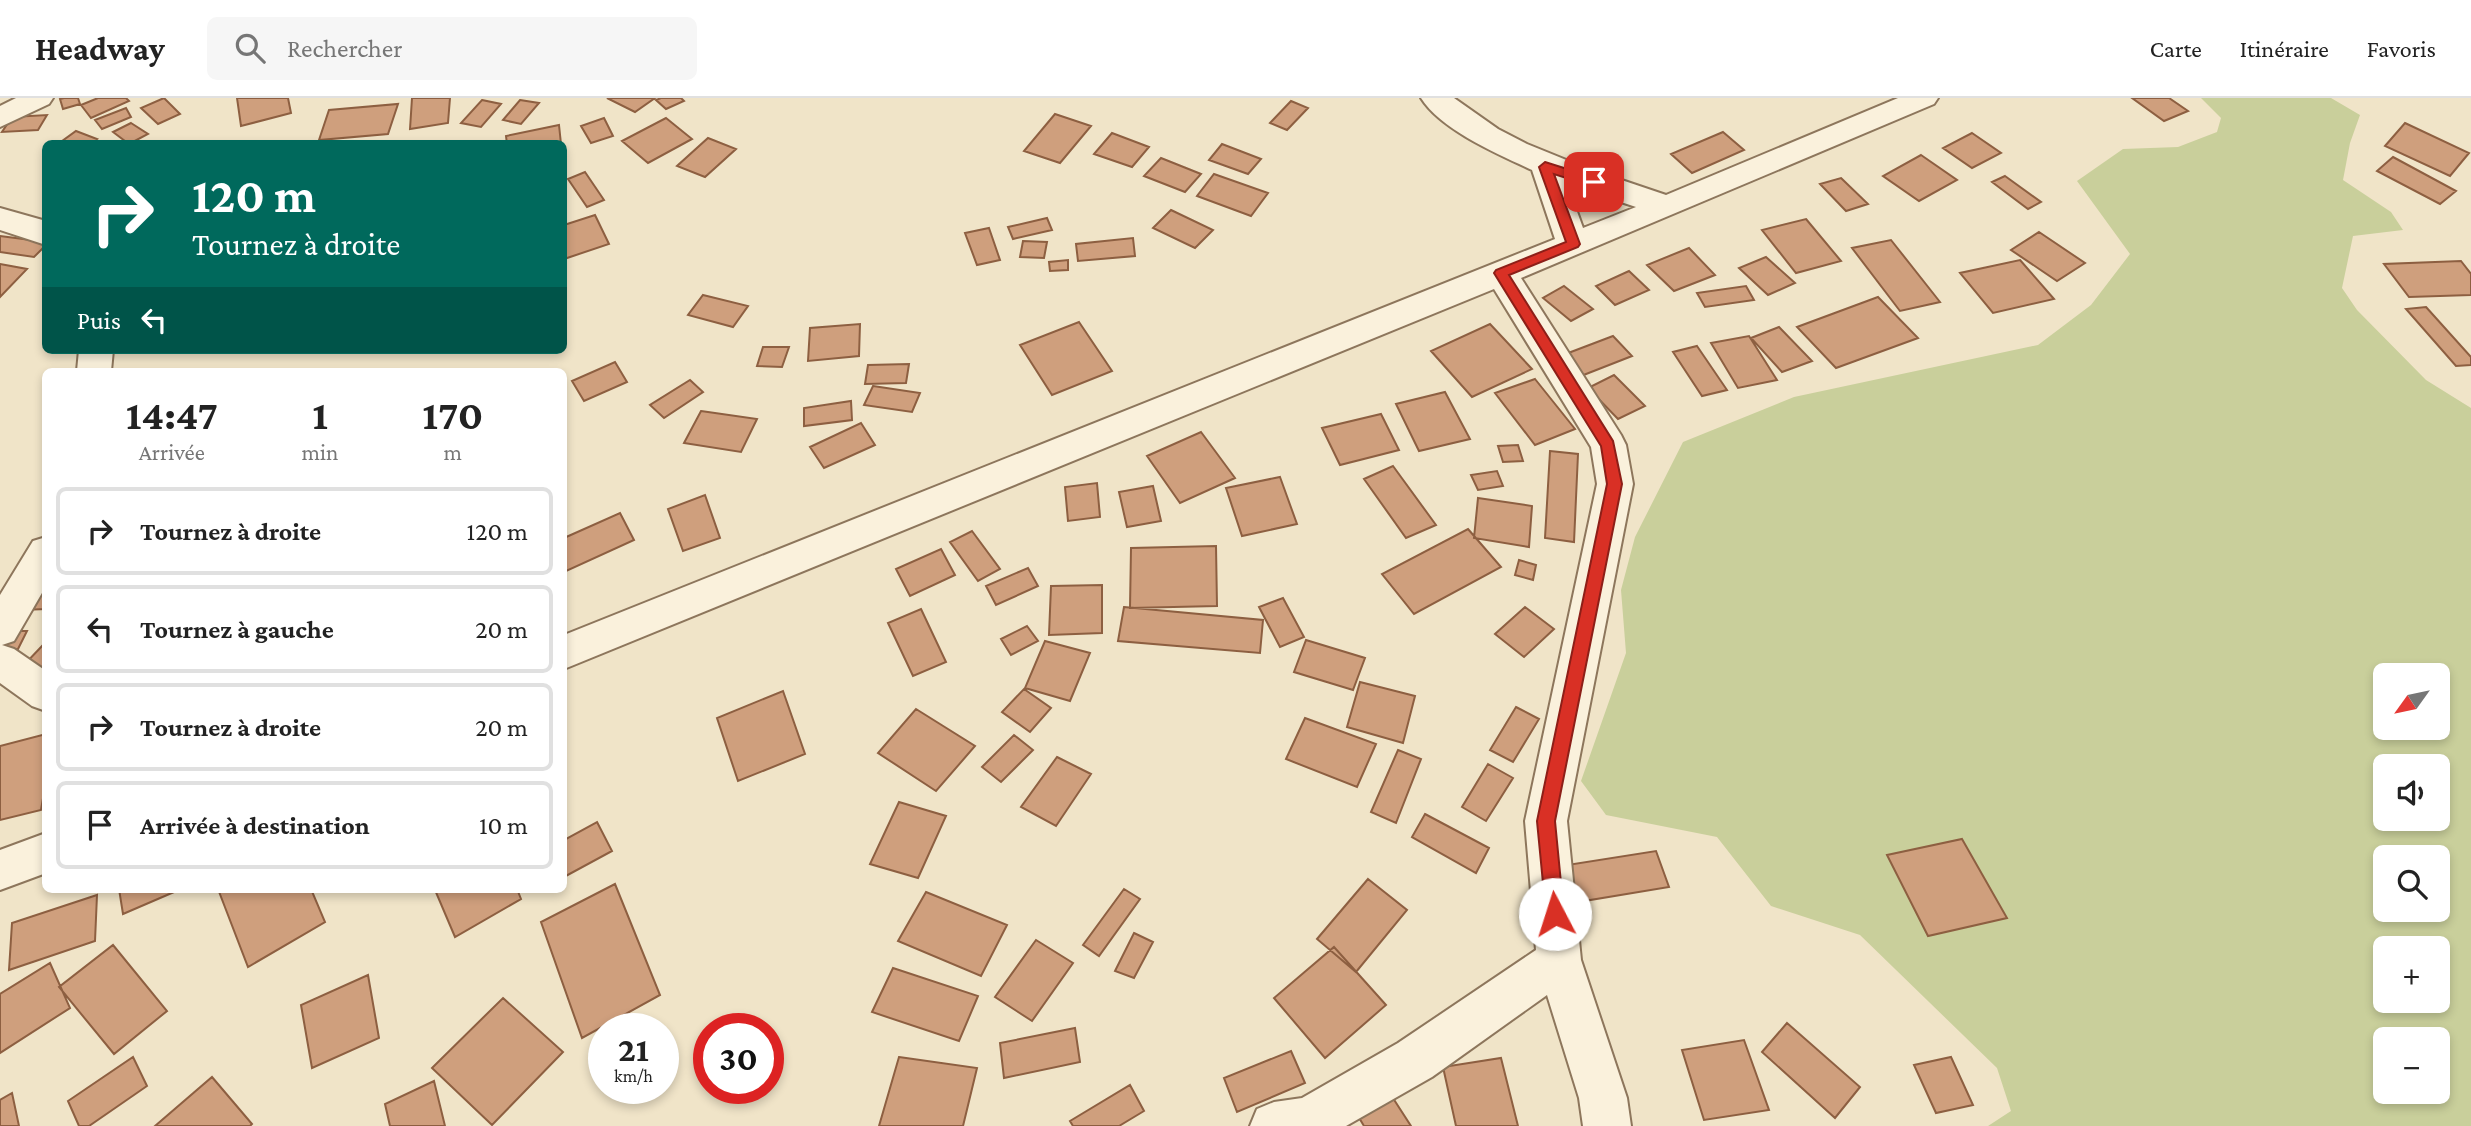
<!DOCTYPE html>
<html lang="fr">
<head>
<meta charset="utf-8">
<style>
  :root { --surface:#fff; --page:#f6f6f6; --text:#222; --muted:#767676; --line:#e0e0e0 }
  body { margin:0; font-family:"Crimson Pro",serif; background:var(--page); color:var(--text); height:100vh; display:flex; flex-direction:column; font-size:26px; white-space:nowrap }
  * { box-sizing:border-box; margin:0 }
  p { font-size:23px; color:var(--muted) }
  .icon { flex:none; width:38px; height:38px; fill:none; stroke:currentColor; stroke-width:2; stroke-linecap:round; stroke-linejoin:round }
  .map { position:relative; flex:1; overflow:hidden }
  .drawer { position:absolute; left:42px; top:270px; width:525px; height:525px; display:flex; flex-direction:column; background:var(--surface); border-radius:10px; box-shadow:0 4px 10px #0003 }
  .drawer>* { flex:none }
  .hud { position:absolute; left:42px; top:42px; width:525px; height:214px; border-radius:10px; box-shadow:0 4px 10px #0003; background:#00695c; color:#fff; overflow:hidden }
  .needle { width:46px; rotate:237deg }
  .tools { position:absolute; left:2373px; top:565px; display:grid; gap:14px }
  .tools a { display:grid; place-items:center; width:77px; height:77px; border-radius:10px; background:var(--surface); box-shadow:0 4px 10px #0003; font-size:35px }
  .speed { position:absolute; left:588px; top:915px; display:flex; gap:14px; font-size:35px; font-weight:700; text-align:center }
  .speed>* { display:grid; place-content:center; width:91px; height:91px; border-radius:50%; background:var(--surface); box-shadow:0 4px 10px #0003; line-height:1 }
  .speed small { font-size:18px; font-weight:400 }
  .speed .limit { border:10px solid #d22; background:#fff; color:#111 }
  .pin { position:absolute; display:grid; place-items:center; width:60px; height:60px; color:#fff; margin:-30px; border-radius:14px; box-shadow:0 4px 10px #0006 }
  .me { position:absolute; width:77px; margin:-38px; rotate:355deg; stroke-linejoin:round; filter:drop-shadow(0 0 5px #0008) }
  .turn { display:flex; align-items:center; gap:24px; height:147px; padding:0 35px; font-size:32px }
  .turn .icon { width:91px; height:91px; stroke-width:2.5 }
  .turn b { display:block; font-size:49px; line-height:60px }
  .then { display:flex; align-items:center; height:66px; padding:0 35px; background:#0003; gap:14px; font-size:26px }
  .eta { display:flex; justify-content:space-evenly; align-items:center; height:119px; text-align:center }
  .eta b { font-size:42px; font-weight:700; line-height:49px }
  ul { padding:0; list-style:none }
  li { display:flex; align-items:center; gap:21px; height:88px; margin:0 14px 10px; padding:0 21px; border:4px solid var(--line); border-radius:10px }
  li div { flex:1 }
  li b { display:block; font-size:26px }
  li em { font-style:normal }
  header { display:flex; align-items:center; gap:42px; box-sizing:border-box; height:98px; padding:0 35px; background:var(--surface); border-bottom:2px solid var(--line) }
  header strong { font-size:33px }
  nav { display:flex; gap:38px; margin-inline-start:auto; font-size:24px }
  .search { width:490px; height:63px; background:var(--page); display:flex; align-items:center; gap:18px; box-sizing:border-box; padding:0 24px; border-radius:10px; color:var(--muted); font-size:26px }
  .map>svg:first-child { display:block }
  .green { fill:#c9cf9b; fill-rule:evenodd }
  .building { fill:#cf9f7d; stroke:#8d5f41; stroke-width:2 }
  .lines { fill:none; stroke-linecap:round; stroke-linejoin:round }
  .minor-casing { stroke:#8d765c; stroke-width:4 }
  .minor { fill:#faf1dc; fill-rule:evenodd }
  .route { fill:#d93025; stroke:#8d1f18; stroke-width:2 }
</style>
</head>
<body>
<header>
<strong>Headway</strong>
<div class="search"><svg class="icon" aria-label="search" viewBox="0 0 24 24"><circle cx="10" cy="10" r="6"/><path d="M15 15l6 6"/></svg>Rechercher</div>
<nav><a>Carte</a><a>Itinéraire</a><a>Favoris</a></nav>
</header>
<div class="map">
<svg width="2471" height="1028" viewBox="0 0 2471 1028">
  <rect width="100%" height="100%" fill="#f0e4c8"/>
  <!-- green -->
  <path class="green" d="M2201,0h130l29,17 -10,28 -7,37 48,32 12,18 -50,6 -11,52 15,22 69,70 45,28v718h-483l23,-15 -14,-43 -137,-133 -89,-29 -54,-69 -111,-22 -25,-34 45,-128 -5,-63 14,-53 48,-95 111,-45 244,-52 53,-40 39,-51 -53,-73 46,-32 55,-2 39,-15 4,-14zM2385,578h53v52h-53zM2385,668h53v53h-53zM2385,760h53v52h-53zM2385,850h53v53h-53zM2385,942h53v52h-53z"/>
  <!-- building -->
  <path class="building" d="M64,0h14l2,6 -17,5 -3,-10z
    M98,0h28l3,3 -38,17 -10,-13z
    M164,0l16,16 -22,10 -17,-16z
    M237,0h51l3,15 -50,13z
    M412,0h38l-2,25 -38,6z
    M607,0h48l-20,14z
    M661,0h20l3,3 -18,8 -10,-9z
    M2132,0h37l19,13 -24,10z
    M482,2l19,4 -20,23 -20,-4z
    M520,2l19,3 -18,21 -18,-4z
    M1291,3l17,7 -21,22 -17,-7z
    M398,6l-10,30 -69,6 10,-30z
    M126,10l5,9 -29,12 -7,-9z
    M1055,16l36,12 -31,37 -36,-12z
    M47,17l-9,15 -36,2 10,-15z
    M604,20l9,18 -22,7 -10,-17z
    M666,20l26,21 -44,24 -26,-22z
    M131,25l17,11 -19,10 -16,-12z
    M2405,25l64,30 -19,23 -65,-30z
    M559,27l2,19h-54l-1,-8z
    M76,33l21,8 -7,5h-32z
    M1723,34l21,18 -52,23 -21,-19z
    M1112,35l37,14 -17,20 -38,-13z
    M1972,35l29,20 -29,15 -29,-20z
    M708,40l28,11 -31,28 -28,-11z
    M1222,46l39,15 -13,15 -39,-14z
    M1921,57l36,25 -38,21 -36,-25z
    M2393,59l63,34 -16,13 -63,-33z
    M1161,60l40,16 -16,18 -41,-16z
    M585,74l19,28 -17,7 -19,-28z
    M1214,76l54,19 -17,23 -54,-20z
    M2005,78l36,26 -13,7 -36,-27z
    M1841,80l27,26 -22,7 -26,-27z
    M1171,112l42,20 -18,18 -42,-20z
    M595,117l14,29 -45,15v-34z
    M1047,120l5,12 -39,9 -5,-12z
    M1806,121l35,42 -45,12 -34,-43z
    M989,130l11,32 -23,5 -12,-32z
    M2039,134l46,31 -28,18 -46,-31z
    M0,138l46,6v3l-12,12 -34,-5z
    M1133,140l2,18 -57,5 -2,-17z
    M1891,142l49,62 -40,9 -48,-63z
    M1023,143l24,1 -3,16 -24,-1z
    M1689,150l26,27 -41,16 -27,-26z
    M1766,159l29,26 -27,12 -29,-27z
    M1068,162v10l-18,1 -1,-9z
    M2020,162l34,39 -61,14 -33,-40z
    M2461,163l10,13v21l-62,2 -25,-33z
    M0,166l27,5 -27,28z
    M1629,173l20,19 -34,15 -19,-19z
    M1564,188l29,23 -22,12 -28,-23z
    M1746,188l8,14 -49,7 -8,-14z
    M703,197l45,11 -15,21 -45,-12z
    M1878,199l40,41 -82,30 -39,-41z
    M2426,209l45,50v8l-15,1 -50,-57z
    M1079,224l33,49 -60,24 -32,-50z
    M860,226l-1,32 -51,5 2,-33z
    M1490,226l42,45 -60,28 -41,-46z
    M1779,229l33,34 -30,11 -31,-34z
    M1613,238l19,20 -51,20 -18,-21z
    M1749,238l28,44 -39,8 -27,-45z
    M1697,248l30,44 -25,6 -29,-44z
    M763,249h26l-7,20 -25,-1z
    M615,264l12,20 -43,19 -12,-20z
    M909,266l-3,19 -41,1 3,-19z
    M1614,277l31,31 -27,13 -30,-31z
    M1535,281l40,50 -40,16 -40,-52z
    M690,282l13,12 -39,26 -14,-13z
    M873,288l47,7 -8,19 -48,-7z
    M1445,294l25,47 -51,12 -23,-47z
    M851,303l1,19 -48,6v-18z
    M701,313l56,8 -16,33 -57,-9z
    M1381,316l18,36 -59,15 -18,-37z
    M861,325l14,22 -51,23 -14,-21z
    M1201,334l34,46 -55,25 -33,-47z
    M1518,347l5,16 -20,1 -5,-16z
    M1550,353l28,3 -4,88 -29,-4z
    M1393,368l43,59 -30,13 -42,-59z
    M1497,373l6,15 -25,4 -7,-15z
    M1280,379l17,47 -55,12 -16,-48z
    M1097,385l3,34 -32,4 -3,-34z
    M1153,388l8,35 -34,6 -8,-35z
    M705,397l15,43 -37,13 -15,-42z
    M1478,400l54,8 -3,41 -55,-9z
    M620,415l14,27 -70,32v-34z
    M1468,431l33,38 -87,47 -32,-40z
    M972,433l28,38 -22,12 -28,-39z
    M1216,448l1,60 -87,2 1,-60z
    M941,451l14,26 -45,21 -14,-27z
    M1519,462l17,5 -3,15 -18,-5z
    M46,466v45l-24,1z
    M1028,470l10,18 -42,19 -10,-19z
    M1102,487v48l-53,2 2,-49z
    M1283,500l21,39 -24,10 -21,-40z
    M1124,509l139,13 -3,33 -142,-12z
    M1525,509l29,22 -30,28 -29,-23z
    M921,511l25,53 -33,14 -25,-53z
    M1027,528l11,15 -27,14 -10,-16z
    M7,533h20l-9,18 -18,1z
    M1306,542l59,18 -12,32 -59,-18z
    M1045,543l45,12 -20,48 -45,-13z
    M43,547l3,1v30l-25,-8z
    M1360,584l55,14 -12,47 -56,-16z
    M1024,591l27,19 -21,24 -28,-20z
    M783,593l22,63 -67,27 -21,-63z
    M1516,609l23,12 -26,43 -23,-12z
    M916,611l59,37 -39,45 -58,-38z
    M1305,620l71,26 -19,43 -71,-28z
    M46,636v47l-5,29 -41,10v-74z
    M1014,637l19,15 -32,32 -19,-15z
    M1398,652l23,9 -25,64 -25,-11z
    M1057,659l34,17 -35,52 -35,-19z
    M1488,666l25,14 -27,43 -24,-14z
    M899,704l47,14 -28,62 -48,-14z
    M1425,716l64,34 -13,25 -64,-36z
    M597,724l15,29 -48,26v-37z
    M1962,741l45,79 -79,18 -41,-81z
    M1656,753l13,36 -97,16 -11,-37z
    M1368,781l39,31 -51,62 -39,-33z
    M615,786l45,111 -78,43 -41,-116z
    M119,791h62l-58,25z
    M218,791h93l14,33 -77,45z
    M437,791h80l4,10 -66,38 -20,-47z
    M1124,791l16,10 -41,57 -16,-11z
    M926,794l81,33 -26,51 -83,-35z
    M97,797l-2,46 -86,29 3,-47z
    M1134,835l19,9 -19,36 -19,-7z
    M1036,842l37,23 -41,58 -37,-24z
    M113,847l54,66 -53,43 -55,-67z
    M1334,849l52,58 -61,53 -51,-60z
    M50,865l20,45 -70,45v-59z
    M893,870l85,28 -19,45 -87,-29z
    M368,877l11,63 -67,30 -11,-63z
    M503,900l60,54 -71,73 -60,-57z
    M1787,925l73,64 -25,31 -73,-66z
    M1075,930l5,34 -76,16 -4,-35z
    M1744,942l25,70 -65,10 -22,-70z
    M1291,953l14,32 -68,29 -13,-34z
    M133,959l14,29 -58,40h-10l-11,-25z
    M899,959l78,11 -14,58h-84z
    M1951,959l22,48 -37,8 -22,-48z
    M1501,960l17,68h-62l-13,-59z
    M212,979l40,47 -2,2h-95z
    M434,983l11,45h-55l-5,-22z
    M1130,987l14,26 -25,15h-46l-3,-5z
    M12,995l7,33h-19v-26z
    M1391,997l20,31h-47l-6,-10z"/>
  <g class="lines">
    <defs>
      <path id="minor" d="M16,0h37l-4,6 -49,23v-21z
        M1421,0h33l44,31 29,15 59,24 80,27 232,-97h40l-4,6 -413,174 100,157 5,10 7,39 -66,337 14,139 46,138 4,28h-48l-4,-28 -32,-103 -115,82 -86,49h-96l7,-17 17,-7 28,-4 96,-55 138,-93 -11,-129 72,-337 -6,-37 -97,-158 -930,380v-34l991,-396 -23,-69c-34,-16 -91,-40 -111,-72zM1567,86l69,23 -53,21z
        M0,110l46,13v24l-46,-15z
        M79,252h34l-2,21h-34z
        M46,439v49l-32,55 -12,4 12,4 32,22v40l-14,-5 -32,-23v-88l33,-54z
        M46,735v40l-46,17v-40z"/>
    </defs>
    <!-- minor casing -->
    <use href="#minor" class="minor-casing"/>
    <!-- minor -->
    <use href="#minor" class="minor"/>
  </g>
  <!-- route -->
  <path class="route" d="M1545,64l54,17 1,3 -6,5 -40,-13 26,70 -2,3 -69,28 104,166 9,43 -67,337 9,93 -3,6 -6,2 -7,-2 -2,-6 -9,-93 70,-337 -6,-38 -107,-173 2,-3 70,-28 -27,-75z"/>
</svg>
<div class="tools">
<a><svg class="needle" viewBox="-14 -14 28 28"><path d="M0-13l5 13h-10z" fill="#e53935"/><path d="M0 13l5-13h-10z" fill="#767676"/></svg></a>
<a><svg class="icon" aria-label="sound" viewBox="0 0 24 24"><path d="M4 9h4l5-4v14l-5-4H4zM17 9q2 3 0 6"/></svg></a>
<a><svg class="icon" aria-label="search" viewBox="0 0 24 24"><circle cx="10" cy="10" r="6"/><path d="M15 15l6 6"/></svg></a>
<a>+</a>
<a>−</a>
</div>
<div class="speed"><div>21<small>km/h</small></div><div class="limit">30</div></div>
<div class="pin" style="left:1594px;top:84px;background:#d93025"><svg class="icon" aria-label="arrive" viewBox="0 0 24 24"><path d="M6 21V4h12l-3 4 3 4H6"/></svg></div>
<svg class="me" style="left:1555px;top:816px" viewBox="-20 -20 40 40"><circle r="19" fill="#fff"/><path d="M0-13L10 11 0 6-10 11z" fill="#d93025"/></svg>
<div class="hud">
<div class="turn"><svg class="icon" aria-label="right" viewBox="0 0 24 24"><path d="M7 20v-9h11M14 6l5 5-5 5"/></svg><div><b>120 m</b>Tournez à droite</div></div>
<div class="then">Puis<svg class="icon" aria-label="left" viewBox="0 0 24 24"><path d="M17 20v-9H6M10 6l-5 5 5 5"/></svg></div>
</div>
<section class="drawer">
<div class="eta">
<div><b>14:47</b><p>Arrivée</p></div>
<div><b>1</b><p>min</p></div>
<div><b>170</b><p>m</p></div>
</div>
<ul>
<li><svg class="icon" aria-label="right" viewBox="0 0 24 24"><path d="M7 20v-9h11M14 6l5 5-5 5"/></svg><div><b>Tournez à droite</b></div><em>120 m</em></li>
<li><svg class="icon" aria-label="left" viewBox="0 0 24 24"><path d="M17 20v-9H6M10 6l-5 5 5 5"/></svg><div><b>Tournez à gauche</b></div><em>20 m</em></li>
<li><svg class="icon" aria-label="right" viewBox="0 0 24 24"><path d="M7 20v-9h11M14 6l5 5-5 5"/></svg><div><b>Tournez à droite</b></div><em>20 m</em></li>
<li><svg class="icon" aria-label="arrive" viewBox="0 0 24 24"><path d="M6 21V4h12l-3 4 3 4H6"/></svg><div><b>Arrivée à destination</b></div><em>10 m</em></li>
</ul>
</section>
</div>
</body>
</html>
